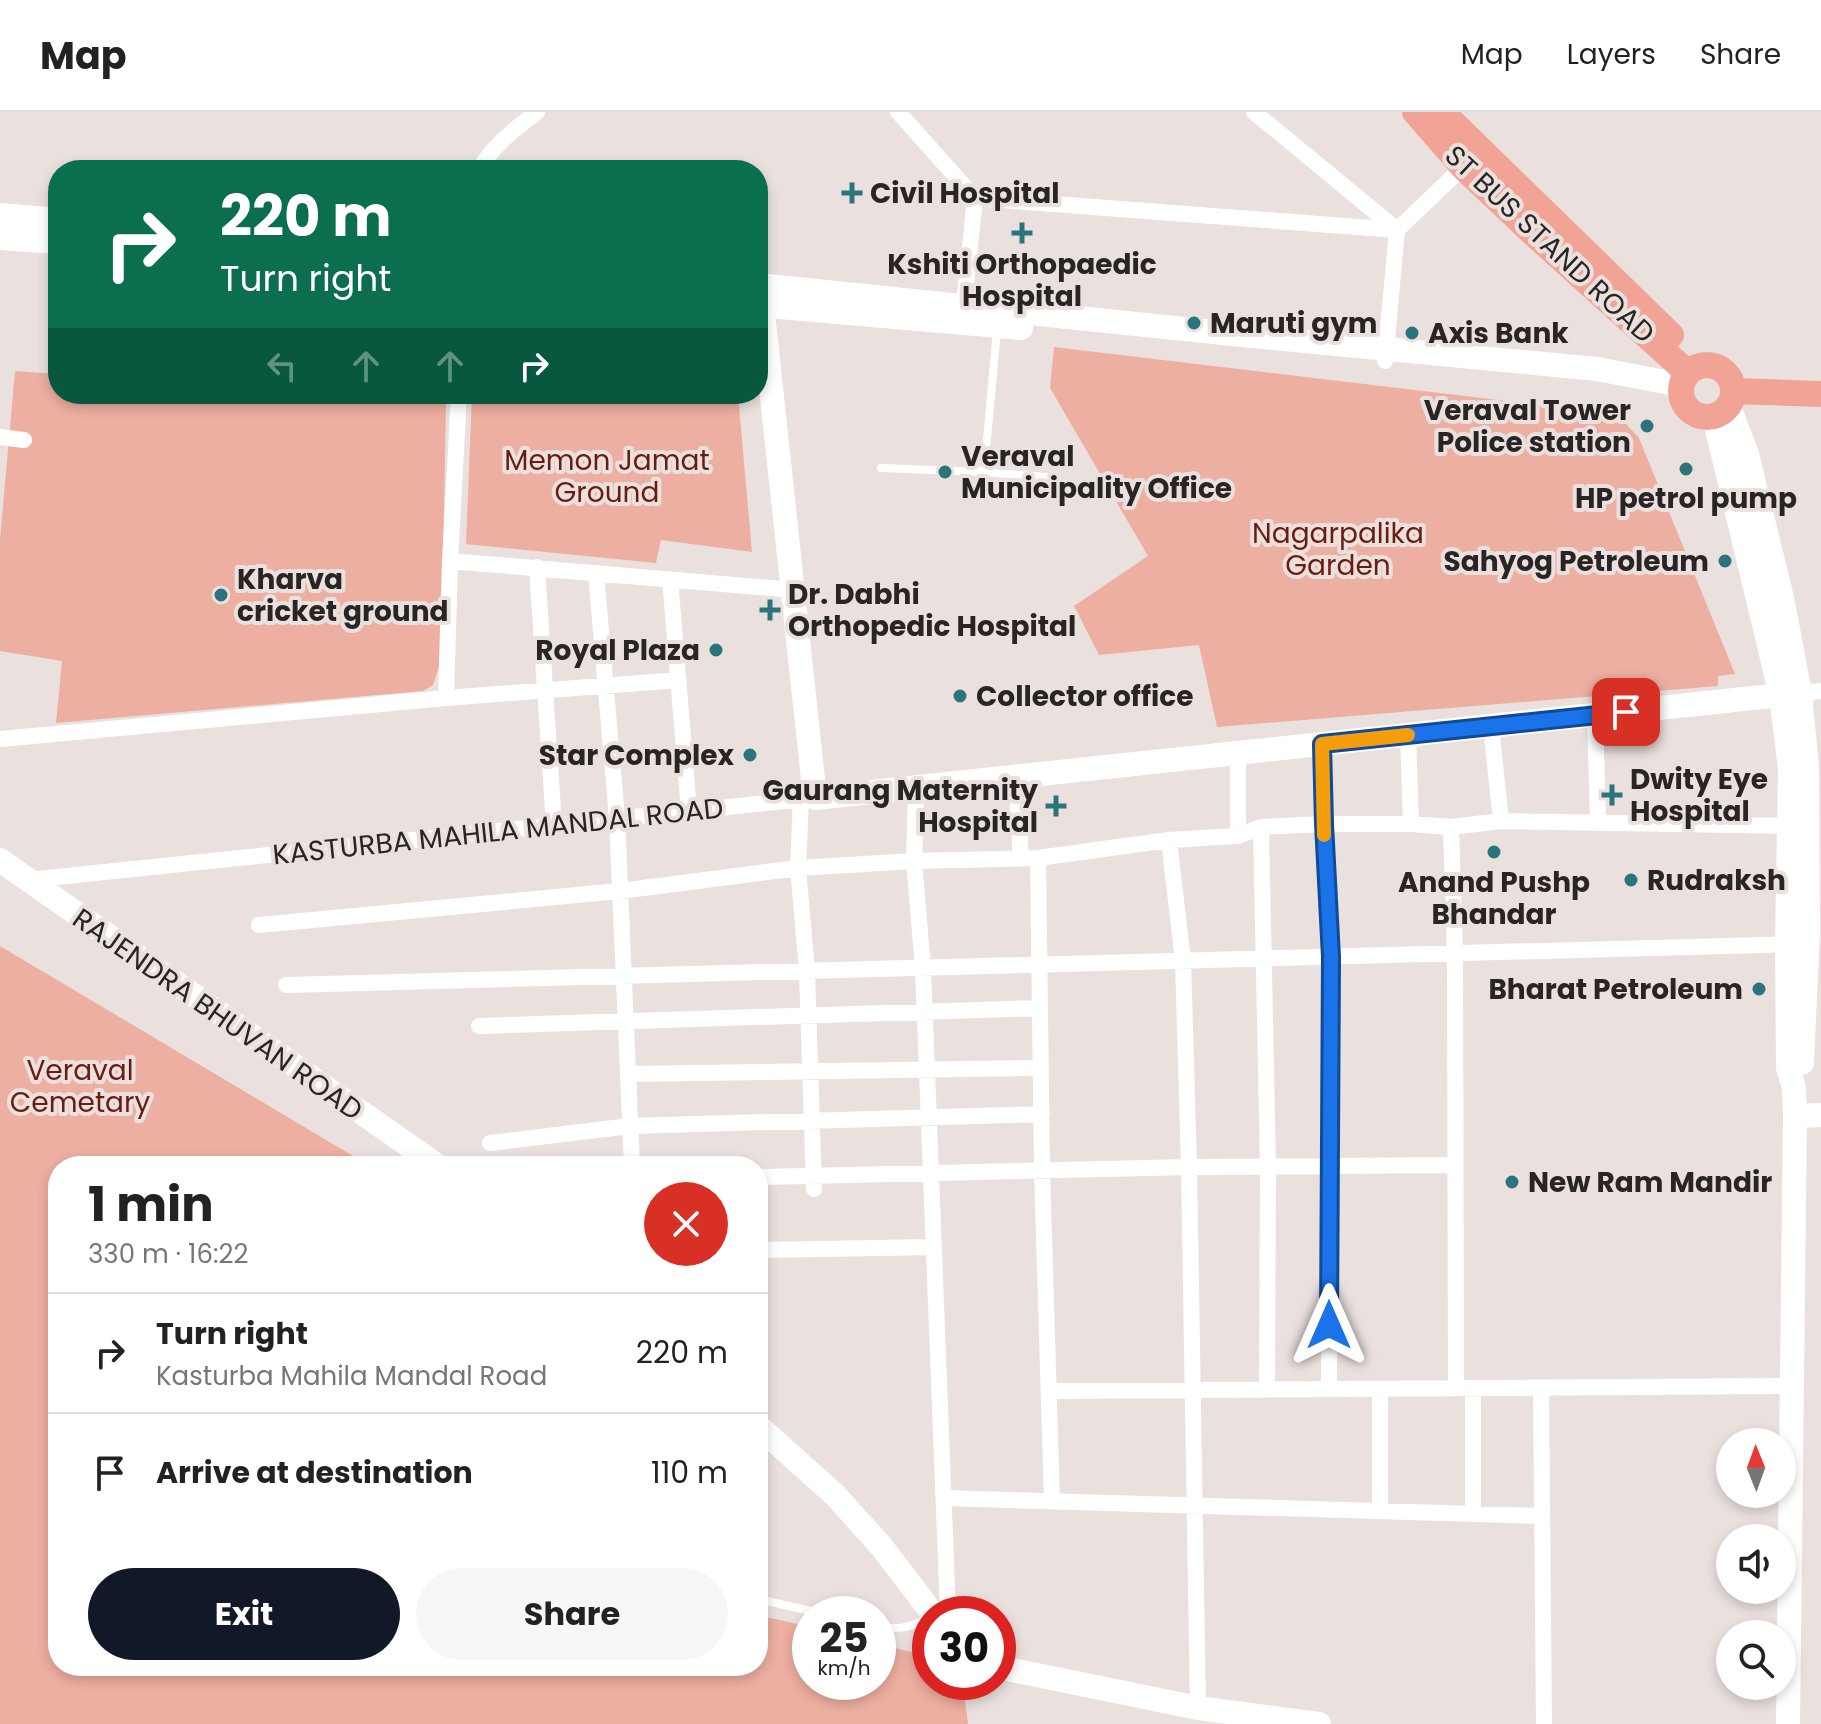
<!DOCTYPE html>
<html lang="en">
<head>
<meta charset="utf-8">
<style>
  :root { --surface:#fff; --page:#f6f6f6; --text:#222; --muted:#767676; --line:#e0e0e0; --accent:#111827 }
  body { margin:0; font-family:Poppins,sans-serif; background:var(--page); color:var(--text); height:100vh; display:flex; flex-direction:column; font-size:30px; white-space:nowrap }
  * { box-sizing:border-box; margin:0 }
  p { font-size:26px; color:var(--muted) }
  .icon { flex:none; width:44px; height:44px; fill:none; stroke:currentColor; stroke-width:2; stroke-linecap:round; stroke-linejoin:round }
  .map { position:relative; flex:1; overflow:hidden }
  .side { position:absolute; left:48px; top:1044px; width:720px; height:520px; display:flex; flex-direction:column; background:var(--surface); border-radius:32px; box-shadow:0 4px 12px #0003 }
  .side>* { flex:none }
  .top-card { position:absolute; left:48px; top:48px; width:720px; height:244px; border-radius:32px; box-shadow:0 4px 12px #0003; background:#0b6e4f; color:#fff; overflow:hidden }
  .needle { width:52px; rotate:359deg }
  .fabs { position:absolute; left:1716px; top:1316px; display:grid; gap:16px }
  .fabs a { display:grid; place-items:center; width:80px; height:80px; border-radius:50%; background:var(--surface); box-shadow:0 4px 12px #0003; font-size:40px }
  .speed { position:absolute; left:792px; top:1484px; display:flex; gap:16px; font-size:40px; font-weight:700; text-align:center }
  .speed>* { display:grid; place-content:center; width:104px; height:104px; border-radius:50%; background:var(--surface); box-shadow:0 4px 12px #0003; line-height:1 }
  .speed small { font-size:20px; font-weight:400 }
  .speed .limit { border:12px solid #d22; background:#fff; color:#111 }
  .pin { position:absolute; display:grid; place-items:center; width:68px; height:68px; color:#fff; margin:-34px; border-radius:16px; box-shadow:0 4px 12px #0006 }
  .me { position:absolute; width:88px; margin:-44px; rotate:0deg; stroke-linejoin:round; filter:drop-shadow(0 0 6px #0008) }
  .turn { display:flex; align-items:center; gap:28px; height:168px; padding:0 40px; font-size:36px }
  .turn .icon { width:104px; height:104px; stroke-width:2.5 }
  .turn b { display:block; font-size:56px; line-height:68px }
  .lanes { display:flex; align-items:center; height:76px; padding:0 40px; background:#0003; justify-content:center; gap:40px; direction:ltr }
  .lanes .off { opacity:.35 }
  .round { display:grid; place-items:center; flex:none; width:84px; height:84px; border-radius:42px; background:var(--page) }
  .summary { display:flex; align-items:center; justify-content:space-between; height:136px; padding:0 40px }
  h1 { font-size:48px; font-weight:700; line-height:60px }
  .action { display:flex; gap:16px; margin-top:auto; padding:16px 40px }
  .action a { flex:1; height:92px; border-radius:48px; background:var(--accent); color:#fff; font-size:32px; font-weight:700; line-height:92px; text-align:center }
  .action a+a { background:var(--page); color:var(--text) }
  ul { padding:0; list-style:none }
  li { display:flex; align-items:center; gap:24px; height:120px; padding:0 40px; border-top:2px solid var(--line) }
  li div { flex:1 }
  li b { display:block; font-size:30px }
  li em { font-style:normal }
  header { display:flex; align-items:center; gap:48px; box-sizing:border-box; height:112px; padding:0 40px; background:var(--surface); border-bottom:2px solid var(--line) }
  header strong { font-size:38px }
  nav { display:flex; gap:44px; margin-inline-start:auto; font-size:28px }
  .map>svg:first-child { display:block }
  .green { fill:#edafa1 }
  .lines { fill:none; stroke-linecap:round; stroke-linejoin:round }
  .lane { stroke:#fff; stroke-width:8 }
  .street { stroke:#fff; stroke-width:16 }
  .secondary { stroke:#fff; stroke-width:24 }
  .primary { stroke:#f1a495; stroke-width:26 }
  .route-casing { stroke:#114b97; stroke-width:20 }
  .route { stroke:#1a73e8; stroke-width:14 }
  .slow { stroke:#f59e0b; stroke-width:14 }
  .poi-dot { fill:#2b747b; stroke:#eae1df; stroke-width:3 }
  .labels { text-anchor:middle; stroke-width:8; stroke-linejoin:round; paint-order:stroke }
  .poi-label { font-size:28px; font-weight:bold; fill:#282524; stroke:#eae1df; text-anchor:start }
  .street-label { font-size:28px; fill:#282524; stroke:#eae1df }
  .park-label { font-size:28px; fill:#6c1c0e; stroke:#eae1df }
</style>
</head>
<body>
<header>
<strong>Map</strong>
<nav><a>Map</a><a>Layers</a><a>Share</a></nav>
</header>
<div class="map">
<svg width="1821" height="1612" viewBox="0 0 1821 1612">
  <rect width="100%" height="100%" fill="#eae1df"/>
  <!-- green -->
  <path class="green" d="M1054,235l563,67 22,24 96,236 -17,2v10l-501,41 -18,-82 -100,10 -25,-49 74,-50 -98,-168z
    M15,259l43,3v20h270l118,10 -5,257 -8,24 -10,6 -367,32 6,-62 -62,-10v-111z
    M472,282h266l14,158 -91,-12 -5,23 -190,-19z
    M0,834l370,220h-312v500h700v-51l52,12v55h68v-38l46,11 6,5v22h23l11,10 4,32h-968z"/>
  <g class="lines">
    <!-- lane -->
    <path class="lane" d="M881,356l103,4 73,6
      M984,360l13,-142
      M758,1487l66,15
      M878,1514c20,5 34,1 51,-9"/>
    <!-- street -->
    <path class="street" d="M898,0l77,86 -12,116
      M1254,0l143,118
      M479,58c14,-25 36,-41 58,-58
      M975,86l422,32
      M1385,249l12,-131 66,-63
      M0,325l24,3
      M450,449l344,29
      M537,455l17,258
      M596,461l21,245 15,348
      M670,467l19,232
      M1791,582l30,-3
      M446,586l233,-18
      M1595,603l3,106
      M1491,614l10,95
      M1408,623l3,89
      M0,627l446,-41 4,-137 9,-167
      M1322,632l2,80 7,133 -2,432
      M1238,641v83
      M1016,665l5,81
      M916,675l-2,74 9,107 25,646
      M801,687l-3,69 9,103 7,218
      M1261,715l7,340 -1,222
      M1451,715l4,127 1,434
      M1169,728l14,121 6,206 9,541
      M1038,746l4,313 10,330
      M28,768l787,-82
      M259,813l361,-34 178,-23 116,-7 124,-3 131,-18 69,-4 23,-9 63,-3h87l40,3 50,-6 298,5
      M286,873l1510,-41
      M479,914l561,-18
      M628,962l413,-6
      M490,1031l140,-17 412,-12
      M758,1065l431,-10 266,-2
      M758,1138l176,-3
      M1473,1276v126
      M1541,1276l3,336
      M1049,1279l743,-5
      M944,1386l598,18
      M1380,1399v-122"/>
    <!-- secondary -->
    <path class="secondary" d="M0,103l58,5
      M0,126l58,4
      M758,173l494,51 345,33 84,16
      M760,173l55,513 966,-103
      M758,193l263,23
      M1729,295l18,47 35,144 18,95 7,75 1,163 -6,132
      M1714,305l67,278 9,74 -3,175 1,124 6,20 1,28 -7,608
      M0,748l438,306
      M1795,1004l26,-1
      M758,1314l77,69 46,51 52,68
      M998,1552l14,6 186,38 121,16"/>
    <!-- primary -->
    <path class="primary" d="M1415,0l48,55 73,69 152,137
      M1442,0l229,223
      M1681 279a26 26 0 1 1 52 0a26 26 0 1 1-52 0Z
      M1734,279l87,3"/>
  </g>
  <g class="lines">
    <defs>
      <path id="route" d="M1329,1213l2,-368 -7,-133 -2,-80 304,-32"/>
    </defs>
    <!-- route casing -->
    <use href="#route" class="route-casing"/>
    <!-- route -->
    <use href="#route" class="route"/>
    <!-- slow -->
    <path class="slow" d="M1324,723l-2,-91 86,-9"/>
  </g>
  <!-- markers -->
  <g class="poi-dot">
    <path d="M848 69h8v8h8v8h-8v8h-8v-8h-8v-8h8z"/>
    <path d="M1018 109h8v8h8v8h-8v8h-8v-8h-8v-8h8z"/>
    <circle cx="1194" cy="211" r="8"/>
    <circle cx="1412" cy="221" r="8"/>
    <circle cx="1647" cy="314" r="8"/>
    <circle cx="1686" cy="357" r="8"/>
    <circle cx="945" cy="360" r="8"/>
    <circle cx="1725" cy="449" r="8"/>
    <circle cx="221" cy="483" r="8"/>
    <path d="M766 486h8v8h8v8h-8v8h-8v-8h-8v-8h8z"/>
    <circle cx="716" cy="538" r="8"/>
    <circle cx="960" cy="584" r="8"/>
    <circle cx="750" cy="643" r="8"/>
    <path d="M1608 671h8v8h8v8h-8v8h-8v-8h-8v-8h8z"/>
    <path d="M1052 682h8v8h8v8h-8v8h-8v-8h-8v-8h8z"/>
    <circle cx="1494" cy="740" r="8"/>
    <circle cx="1631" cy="768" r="8"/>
    <circle cx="1759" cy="877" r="8"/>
    <circle cx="1512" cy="1070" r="8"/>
  </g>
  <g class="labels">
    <!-- poi labels -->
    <g class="poi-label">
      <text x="870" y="91">Civil Hospital</text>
      <text x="1022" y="162" text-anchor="middle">Kshiti Orthopaedic<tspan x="1022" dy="32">Hospital</tspan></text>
      <text x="1210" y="221">Maruti gym</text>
      <text x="1428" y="231">Axis Bank</text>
      <text x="1631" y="308" text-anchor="end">Veraval Tower<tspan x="1631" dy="32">Police station</tspan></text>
      <text x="961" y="354">Veraval<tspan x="961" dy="32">Municipality Office</tspan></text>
      <text x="1686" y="396" text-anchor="middle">HP petrol pump</text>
      <text x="1709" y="459" text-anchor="end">Sahyog Petroleum</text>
      <text x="237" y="477">Kharva<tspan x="237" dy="32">cricket ground</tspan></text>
      <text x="788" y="492">Dr. Dabhi<tspan x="788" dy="32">Orthopedic Hospital</tspan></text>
      <text x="700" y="548" text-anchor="end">Royal Plaza</text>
      <text x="976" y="594">Collector office</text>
      <text x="734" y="653" text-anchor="end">Star Complex</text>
      <text x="1630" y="677">Dwity Eye<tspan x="1630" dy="32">Hospital</tspan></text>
      <text x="1038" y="688" text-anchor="end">Gaurang Maternity<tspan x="1038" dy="32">Hospital</tspan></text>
      <text x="1647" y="778">Rudraksh</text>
      <text x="1494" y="780" text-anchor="middle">Anand Pushp<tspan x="1494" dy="32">Bhandar</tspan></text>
      <text x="1743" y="887" text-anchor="end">Bharat Petroleum</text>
      <text x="1528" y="1080">New Ram Mandir</text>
    </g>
    <!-- street labels -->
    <g class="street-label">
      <text transform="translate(1550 132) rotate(43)" y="10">ST BUS STAND ROAD</text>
      <text transform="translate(498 719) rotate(-6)" y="10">KASTURBA MAHILA MANDAL ROAD</text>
      <text transform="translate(218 902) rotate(35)" y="10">RAJENDRA BHUVAN ROAD</text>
    </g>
    <!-- park labels -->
    <g class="park-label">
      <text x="607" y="358">Memon Jamat<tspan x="607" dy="32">Ground</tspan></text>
      <text x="1338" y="431">Nagarpalika<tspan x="1338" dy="32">Garden</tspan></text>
      <text x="80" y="968">Veraval<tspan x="80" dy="32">Cemetary</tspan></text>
    </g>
  </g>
</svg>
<div class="fabs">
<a><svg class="needle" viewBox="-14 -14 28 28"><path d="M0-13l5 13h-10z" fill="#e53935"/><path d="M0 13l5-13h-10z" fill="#767676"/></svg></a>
<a><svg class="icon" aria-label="sound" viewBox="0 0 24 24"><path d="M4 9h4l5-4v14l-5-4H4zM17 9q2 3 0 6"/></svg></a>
<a><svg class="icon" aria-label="search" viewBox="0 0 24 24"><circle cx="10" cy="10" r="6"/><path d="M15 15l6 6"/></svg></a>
</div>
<div class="speed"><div>25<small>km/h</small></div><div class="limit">30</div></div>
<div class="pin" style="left:1626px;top:600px;background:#d93025"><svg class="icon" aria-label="arrive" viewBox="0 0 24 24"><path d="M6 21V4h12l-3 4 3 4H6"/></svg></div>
<svg class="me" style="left:1329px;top:1213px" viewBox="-20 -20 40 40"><path d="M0-17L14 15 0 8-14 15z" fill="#1a73e8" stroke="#fff" stroke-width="4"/></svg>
<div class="top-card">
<div class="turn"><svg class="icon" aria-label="right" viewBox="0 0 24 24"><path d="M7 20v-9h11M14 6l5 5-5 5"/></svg><div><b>220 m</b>Turn right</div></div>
<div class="lanes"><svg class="icon off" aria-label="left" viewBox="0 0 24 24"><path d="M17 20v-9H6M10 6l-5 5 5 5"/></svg><svg class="icon off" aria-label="ahead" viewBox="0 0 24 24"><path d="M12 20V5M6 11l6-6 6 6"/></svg><svg class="icon off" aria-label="ahead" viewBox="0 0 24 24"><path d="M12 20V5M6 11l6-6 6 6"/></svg><svg class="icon" aria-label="right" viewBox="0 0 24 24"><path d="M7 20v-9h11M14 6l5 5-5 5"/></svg></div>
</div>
<section class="side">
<div class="summary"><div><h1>1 min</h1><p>330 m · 16:22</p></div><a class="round" style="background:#d93025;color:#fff"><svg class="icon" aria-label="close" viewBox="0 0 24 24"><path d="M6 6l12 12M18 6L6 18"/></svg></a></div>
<ul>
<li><svg class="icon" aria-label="right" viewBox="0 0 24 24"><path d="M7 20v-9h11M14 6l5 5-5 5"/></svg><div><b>Turn right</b><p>Kasturba Mahila Mandal Road</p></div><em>220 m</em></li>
<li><svg class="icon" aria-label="arrive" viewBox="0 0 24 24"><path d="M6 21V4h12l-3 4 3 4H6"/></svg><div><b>Arrive at destination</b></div><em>110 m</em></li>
</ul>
<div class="action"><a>Exit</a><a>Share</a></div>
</section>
</div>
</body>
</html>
